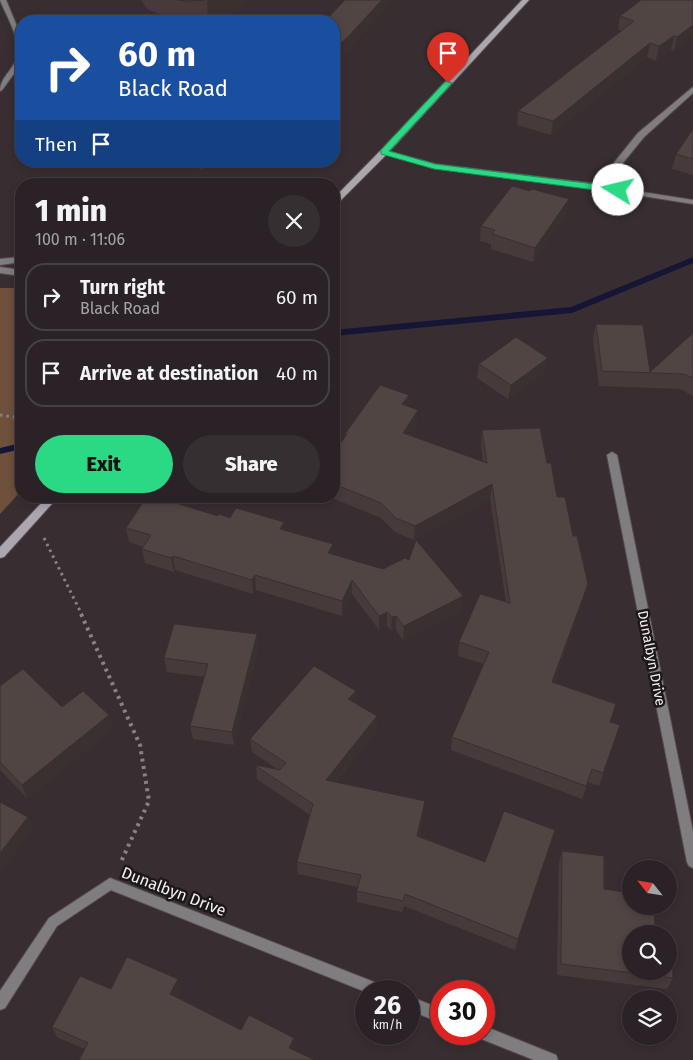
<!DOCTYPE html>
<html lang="en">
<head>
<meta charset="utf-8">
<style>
  :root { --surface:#2a2226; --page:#362f32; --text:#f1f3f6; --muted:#a5a4a7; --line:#463f43; --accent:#2bd884 }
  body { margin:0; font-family:"Fira Sans",sans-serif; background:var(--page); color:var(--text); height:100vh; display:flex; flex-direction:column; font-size:19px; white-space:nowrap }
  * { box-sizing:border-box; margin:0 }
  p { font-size:16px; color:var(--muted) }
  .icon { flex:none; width:28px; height:28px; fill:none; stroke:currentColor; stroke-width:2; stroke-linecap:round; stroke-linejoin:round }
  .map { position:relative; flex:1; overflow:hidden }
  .details { position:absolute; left:15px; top:178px; width:325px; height:325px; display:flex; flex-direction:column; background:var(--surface); border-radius:20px; box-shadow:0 2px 8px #0003,0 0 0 1px var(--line) }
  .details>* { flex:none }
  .top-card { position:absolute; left:15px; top:15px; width:325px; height:152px; border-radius:20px; box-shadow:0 2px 8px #0003,0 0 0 1px var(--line); background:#1a4fa0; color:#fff; overflow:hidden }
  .needle { width:32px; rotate:300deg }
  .tools { position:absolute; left:622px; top:860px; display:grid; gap:10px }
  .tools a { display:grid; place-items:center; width:55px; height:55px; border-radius:50%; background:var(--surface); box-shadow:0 2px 8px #0003,0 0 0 1px var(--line); font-size:25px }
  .speed { position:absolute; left:355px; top:980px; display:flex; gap:10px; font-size:25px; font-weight:700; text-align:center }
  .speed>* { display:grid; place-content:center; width:65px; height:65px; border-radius:50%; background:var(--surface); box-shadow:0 2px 8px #0003,0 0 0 1px var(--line); line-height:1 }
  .speed small { font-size:12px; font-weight:400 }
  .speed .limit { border:8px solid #d22; background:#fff; color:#111 }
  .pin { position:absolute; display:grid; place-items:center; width:42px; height:42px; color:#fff; margin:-51px -21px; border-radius:50% 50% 50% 0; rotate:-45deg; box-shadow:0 0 5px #0007 }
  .pin .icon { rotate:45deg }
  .me { position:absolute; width:55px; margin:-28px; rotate:279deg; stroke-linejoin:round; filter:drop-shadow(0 0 4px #0008) }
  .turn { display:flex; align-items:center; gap:18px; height:105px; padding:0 20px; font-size:22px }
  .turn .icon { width:65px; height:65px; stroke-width:2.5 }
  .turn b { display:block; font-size:35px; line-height:42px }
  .then { display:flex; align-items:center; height:48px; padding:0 20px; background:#0003; gap:10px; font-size:19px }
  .round { display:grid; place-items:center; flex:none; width:52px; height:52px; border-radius:26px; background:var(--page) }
  .summary { display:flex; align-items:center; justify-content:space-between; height:85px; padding:0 20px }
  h1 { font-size:30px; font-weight:800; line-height:38px }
  .button { display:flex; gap:10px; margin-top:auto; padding:10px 20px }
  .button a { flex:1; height:58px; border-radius:30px; background:var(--accent); color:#111; font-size:20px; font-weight:800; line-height:58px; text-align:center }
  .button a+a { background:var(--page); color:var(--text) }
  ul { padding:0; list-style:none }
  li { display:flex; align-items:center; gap:15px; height:68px; margin:0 10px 8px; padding:0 10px; border:2px solid var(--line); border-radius:20px }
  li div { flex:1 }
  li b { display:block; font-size:19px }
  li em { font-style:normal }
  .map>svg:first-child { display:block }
  .green { fill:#6e503c }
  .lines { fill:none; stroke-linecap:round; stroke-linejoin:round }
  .stream { fill:#171536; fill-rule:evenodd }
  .service-casing { stroke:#574d51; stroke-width:2 }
  .minor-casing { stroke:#574d51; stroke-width:2 }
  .secondary-casing { stroke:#574d51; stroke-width:2 }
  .path-far1 { stroke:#898184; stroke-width:3; stroke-dasharray:2.5 4; stroke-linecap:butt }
  .path { stroke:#898184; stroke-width:4; stroke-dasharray:3 4.5; stroke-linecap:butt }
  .service { fill:#807d81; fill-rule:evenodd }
  .minor { fill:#807d81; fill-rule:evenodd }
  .secondary { fill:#aca7ae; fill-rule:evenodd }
  .wall { fill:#463b3a }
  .shaded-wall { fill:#393030 }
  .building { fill:#514544; stroke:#393030; fill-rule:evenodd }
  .route { fill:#2bd884; stroke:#1c8c56 }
  .labels { text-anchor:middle; stroke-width:5; stroke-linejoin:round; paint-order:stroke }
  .street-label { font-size:14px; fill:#f7f0f3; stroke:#1c181a }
  .near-street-label { font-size:16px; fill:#f7f0f3; stroke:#1c181a }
</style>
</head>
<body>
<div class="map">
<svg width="693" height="1060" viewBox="0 0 693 1060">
  <rect width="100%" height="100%" fill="#382e32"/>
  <!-- green -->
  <path class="green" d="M0,288h13l8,3v200l-21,23z"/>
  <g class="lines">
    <!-- stream -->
    <path class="stream" d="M693,257v6l-121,50 -238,23v-6l237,-23z
      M21,443v6l-21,5v-6z"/>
    <defs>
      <path id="service" d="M0,0h6l15,36v28l-19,26 -2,1c0,-11 9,-18 14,-27 11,-20 -7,-46 -14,-64z"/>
      <path id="minor" d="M693,87v6l-49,44 -40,49 89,14v4l-94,-15 -165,-21 -54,-16 4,-2 51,14 162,20 41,-51z
        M21,257v5l-21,3v-6z
        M0,267l21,3v6l-21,-3z
        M612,452l5,3 76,377v36l-4,-2 -2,-4 -80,-407z
        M110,878l269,106 5,2 2,5 -20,1 -255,-102 -54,36 -52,82 -5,2v-19l49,-73z
        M409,996l32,13v14l-32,-13z
        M484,1026l72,29 2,5h-24l-55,-22 -1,-4h6z"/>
      <path id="secondary" d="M522,0h7l-142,154 -50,50h-3v-6l47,-48z
        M48,496h11l-55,61 -4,1v-11z"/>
    </defs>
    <!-- service casing -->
    <use href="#service" class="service-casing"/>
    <!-- minor casing -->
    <use href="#minor" class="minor-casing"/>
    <!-- secondary casing -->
    <use href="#secondary" class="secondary-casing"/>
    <!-- path-far1 -->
    <path class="path-far1" d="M0,415l21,3
      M44,538l38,77"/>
    <!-- path -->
    <path class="path" d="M81,614l59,131 9,56 -29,63"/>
    <!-- service -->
    <use href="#service" class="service"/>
    <!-- minor -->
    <use href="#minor" class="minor"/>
    <!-- secondary -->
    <use href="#secondary" class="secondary"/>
  </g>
  <!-- wall -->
  <path class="wall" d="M141,0h107l-5,6 -16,9 -19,4 -19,2 -19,-3 -23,-9z
    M693,0l-19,51 -3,-1 -15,11 -9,-4 -96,78 -34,-10 1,-14 103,-80 -3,-1 2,-14z
    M693,129v46l-21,-6 4,-15z
    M186,161h32l-15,9z
    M566,214l-33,48 -42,-13v-5l-11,-3 1,-15z
    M596,324l54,48 43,-39v63l-13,-7 -81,-3 -6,-47z
    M479,364l66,9 -37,26 -31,-21z
    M409,395l-1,11 9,19 -7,10 73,27 -2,-17 1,-15 65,33 10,34 27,101 -30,85 56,39 10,3 -21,61 -11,-4 -6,17 -131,-49 1,-13 32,-73 -26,-8 1,-14 47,-40 -16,-103 -76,41 -19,-8 -14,-14 -54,-22h7v-44l11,-15v-3z
    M218,516l66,6v8l49,24 129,56 -59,30 -7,-10 -5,1 -4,-5 -8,4 -27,-36 -10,22 -86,-26 -3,4 -78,-24 -1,2 -29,-9 -3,-14 1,-2 -14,-5 -3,-14z
    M257,634l1,14 -24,97 -41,-6 -3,-13 15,-49 -38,-5 -3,-14z
    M0,686l62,21 51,22 -86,69 -27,-28z
    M356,691l-1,12 22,27 -42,52 89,31 -5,23 66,26 70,-32 -40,120 -111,-44 -2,6 -45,-10v-11l1,-4 -60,-13 -1,-12 13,-47 -53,-36 -1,-13 21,3 -25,-17 -2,-13z
    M562,851l42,38 51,41 18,48 -6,11 -110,-14 2,-112z
    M111,989l70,1 -4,7 64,33 54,17 -210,2 -28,-12 -5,-10z"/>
  <!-- shaded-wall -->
  <path class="shaded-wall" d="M207,0h41l-5,6 -16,9 -19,4z
    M382,0h12l-48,53 -12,10v-14z
    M2,18l4,20 -6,20v-34z
    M693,25v11l-19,15 3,-14z
    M674,36l-3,14 -15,11 3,-15z
    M650,43l-3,14 -96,78 2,-14z
    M202,161h16l-15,9z
    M569,199l-3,15 -33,48 2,-14z
    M548,358l-3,15 -37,26 3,-14z
    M409,395l-1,15 -6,-6z
    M418,410l-1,15 -15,22 1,-14z
    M492,484l-2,15 -76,41 1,-14z
    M284,522v14l-4,-7z
    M333,544v14l-5,-5z
    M173,556l2,14 -1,2 -3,-14z
    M255,575l1,15 -3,4 -1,-14z
    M352,580v14l-10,22v-15z
    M588,584l-4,14 -35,98 3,-14z
    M463,596l-1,14 -59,30 1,-14z
    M387,612v14l-8,4v-14z
    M396,616v14l-5,1 1,-14z
    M257,634l1,14 -24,97 -2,-13z
    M356,691l-1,13 -7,-5z
    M109,715l4,14 -86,69 -5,-13z
    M377,716v14l-51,62v-12z
    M425,801l-1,12 -8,35 1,-12z
    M28,817l5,12 -33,44v-20z
    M555,830l-3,13 -37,107 3,-11z
    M178,979l3,11 -7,14 -4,-10z
    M294,1038l1,9 -5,11 -1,-10z"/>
  <!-- building -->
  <path class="building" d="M177,0h28l-18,1z
    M345,0h37l-36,39 -12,10v-28h-9z
    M641,0h52v25l-16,12 -3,-1 -15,10 -9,-3 -97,78 -35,-10 116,-90 -14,-5z
    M693,129v30l-17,-5z
    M512,186l18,5 2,-2 37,10 -34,49 -43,-14 3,-4 -14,-4z
    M596,324l47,1 7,47 43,-39v45l-9,-4 -82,-3z
    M516,337l32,21 -37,27 -32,-21z
    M380,385l29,10 -7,9 16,6 -15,23 84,30 -5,-33 58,-2 7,35h4l6,34h8l8,39h4l11,48 -36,98 64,22 -6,18 10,3 -17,48 -11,-4 -6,17 -134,-49 37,-85 -30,-10 21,-48 30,9 -18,-119 -77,42 -19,-8 -15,-15 -47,-19v-32l13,-18h-2z
    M147,496h6l65,20 1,-2 11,4 6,-10 48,14 -4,7 53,15 -5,9 55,16 22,-11 4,2 7,-20 47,56 -59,30 -8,-10 -4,1 -5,-5 -8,4 -27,-36 -10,21 -87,-26 -3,5 -79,-24 -2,2 -29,-9 9,-14 -25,-7z
    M174,624l83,10 -25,98 -42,-6 18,-62 -44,-6z
    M314,666l42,25 -8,8 29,17 -51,64 99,21 -8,35 68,26 19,-51 51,19 -37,109 -113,-45 -2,7 -46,-10 4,-16 -64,-13 16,-58 -57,-38v-1l24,5 6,-7 -36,-24z
    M23,669l39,38 21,-16 26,24 -87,70 -22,-23v-76z
    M0,802l28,15 -28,36z
    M562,851l42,5v33l27,4v13h23l1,24 16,3 2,45 -112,-14zM631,934h38v37h-38z
    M127,957l51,22 -8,15 71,36 8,-15 45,23 -5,10 26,12h-236l9,-17 -36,-16 28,-51 31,13z"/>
  <!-- route -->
  <path class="route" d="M446,81l6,2 -63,68 46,13 183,23 4,3 -4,3 -184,-24 -53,-15v-4z"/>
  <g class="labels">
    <!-- street labels -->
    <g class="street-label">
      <text transform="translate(652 658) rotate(79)" y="5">Dunalbyn Drive</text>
    </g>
    <!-- near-street labels -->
    <g class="near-street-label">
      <text transform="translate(174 891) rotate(21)" y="6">Dunalbyn Drive</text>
    </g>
  </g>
</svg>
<div class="tools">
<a><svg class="needle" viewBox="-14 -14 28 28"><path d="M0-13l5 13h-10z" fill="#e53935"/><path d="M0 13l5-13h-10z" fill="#a5a4a7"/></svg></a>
<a><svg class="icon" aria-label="search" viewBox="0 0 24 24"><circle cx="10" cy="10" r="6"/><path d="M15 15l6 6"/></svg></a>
<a><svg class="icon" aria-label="layers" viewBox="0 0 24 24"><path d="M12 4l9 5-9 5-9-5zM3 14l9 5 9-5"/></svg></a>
</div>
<div class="speed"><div>26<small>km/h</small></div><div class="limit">30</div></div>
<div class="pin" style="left:448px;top:83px;background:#d93025"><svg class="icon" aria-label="arrive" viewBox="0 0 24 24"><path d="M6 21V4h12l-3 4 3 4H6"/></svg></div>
<svg class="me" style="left:618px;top:190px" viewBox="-20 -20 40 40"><circle r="19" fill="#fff"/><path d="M0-13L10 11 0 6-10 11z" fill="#2bd884"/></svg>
<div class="top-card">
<div class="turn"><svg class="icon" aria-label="right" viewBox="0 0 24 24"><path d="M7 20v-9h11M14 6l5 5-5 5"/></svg><div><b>60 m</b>Black Road</div></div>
<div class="then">Then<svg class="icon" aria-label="arrive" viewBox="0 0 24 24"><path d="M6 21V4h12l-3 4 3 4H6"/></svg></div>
</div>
<section class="details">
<div class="summary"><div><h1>1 min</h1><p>100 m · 11:06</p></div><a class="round"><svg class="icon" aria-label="close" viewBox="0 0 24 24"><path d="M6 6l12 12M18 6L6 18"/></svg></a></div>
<ul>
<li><svg class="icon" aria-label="right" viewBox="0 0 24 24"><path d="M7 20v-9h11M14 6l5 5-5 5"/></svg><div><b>Turn right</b><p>Black Road</p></div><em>60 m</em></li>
<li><svg class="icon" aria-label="arrive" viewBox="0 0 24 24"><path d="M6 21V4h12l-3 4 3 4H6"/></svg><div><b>Arrive at destination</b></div><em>40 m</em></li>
</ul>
<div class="button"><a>Exit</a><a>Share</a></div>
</section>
</div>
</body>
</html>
